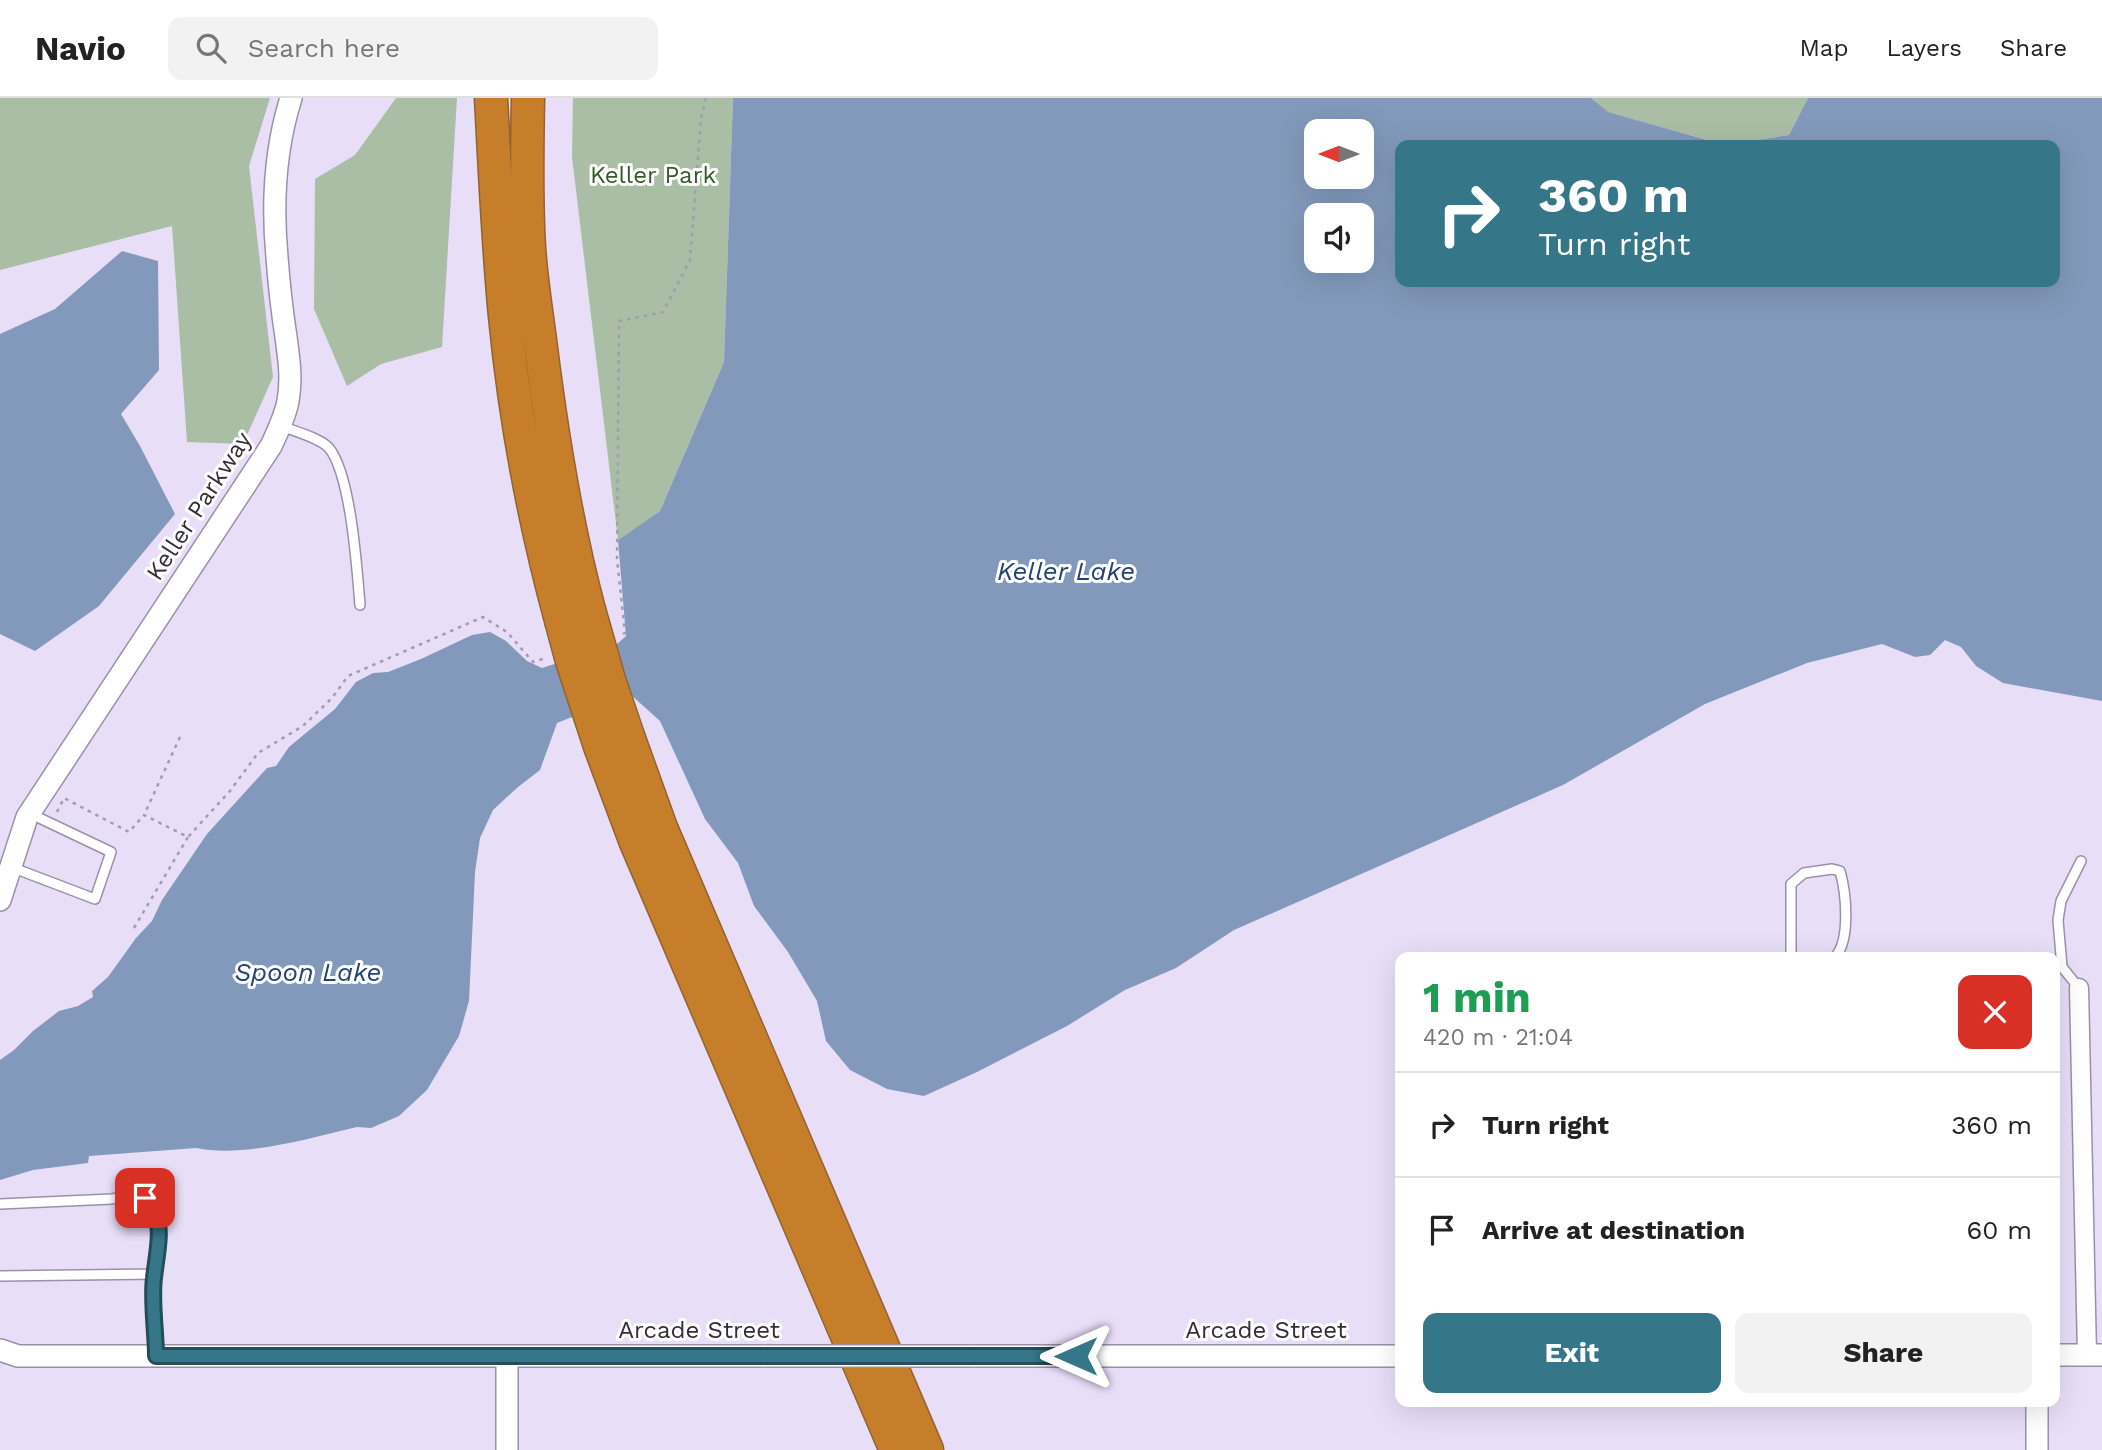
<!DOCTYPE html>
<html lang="en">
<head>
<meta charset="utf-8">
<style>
  :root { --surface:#fff; --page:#f2f2f2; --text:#222; --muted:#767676; --line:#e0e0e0; --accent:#357689 }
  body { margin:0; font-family:"Work Sans",sans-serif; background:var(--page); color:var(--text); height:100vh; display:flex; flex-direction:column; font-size:26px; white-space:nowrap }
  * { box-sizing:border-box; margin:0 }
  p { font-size:23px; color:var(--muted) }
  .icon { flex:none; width:38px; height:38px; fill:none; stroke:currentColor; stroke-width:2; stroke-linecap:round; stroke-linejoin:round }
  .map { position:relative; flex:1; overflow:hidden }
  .sheet { position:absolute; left:1395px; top:854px; width:665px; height:455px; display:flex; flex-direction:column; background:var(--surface); border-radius:14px; box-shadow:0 7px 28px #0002 }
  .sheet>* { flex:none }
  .hud { position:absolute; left:1395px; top:42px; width:665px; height:147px; border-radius:14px; box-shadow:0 7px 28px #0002; background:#357689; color:#fff; overflow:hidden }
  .needle { width:46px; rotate:270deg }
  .fabs { position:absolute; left:1304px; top:21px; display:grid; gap:14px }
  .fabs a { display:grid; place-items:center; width:70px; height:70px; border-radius:14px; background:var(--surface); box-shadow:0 7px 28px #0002; font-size:35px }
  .pin { position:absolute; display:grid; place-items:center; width:60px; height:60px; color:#fff; margin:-30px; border-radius:14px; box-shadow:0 4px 10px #0006 }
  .me { position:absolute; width:77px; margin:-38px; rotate:270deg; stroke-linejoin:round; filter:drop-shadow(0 0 5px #0008) }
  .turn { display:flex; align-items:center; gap:24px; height:147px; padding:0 28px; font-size:32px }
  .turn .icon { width:91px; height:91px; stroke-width:2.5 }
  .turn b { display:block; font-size:49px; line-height:60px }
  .round { display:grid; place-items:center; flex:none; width:74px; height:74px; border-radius:14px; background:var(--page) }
  .headline { display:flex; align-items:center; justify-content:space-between; height:119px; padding:0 28px }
  h1 { font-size:42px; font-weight:700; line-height:52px; color:#1e9e55 }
  .action { display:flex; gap:14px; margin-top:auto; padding:14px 28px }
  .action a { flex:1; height:80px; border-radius:14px; background:var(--accent); color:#fff; font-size:28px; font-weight:700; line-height:80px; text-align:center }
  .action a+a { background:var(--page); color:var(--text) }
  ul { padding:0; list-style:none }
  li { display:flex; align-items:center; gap:21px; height:105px; padding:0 28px; border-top:2px solid var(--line) }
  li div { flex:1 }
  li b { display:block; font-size:26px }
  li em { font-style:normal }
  header { display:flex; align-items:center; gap:42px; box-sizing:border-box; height:98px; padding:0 35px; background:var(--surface); border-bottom:2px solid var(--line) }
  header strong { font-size:33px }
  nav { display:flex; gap:38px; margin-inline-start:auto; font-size:24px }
  .search { width:490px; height:63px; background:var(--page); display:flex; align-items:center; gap:18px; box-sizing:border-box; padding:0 24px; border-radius:14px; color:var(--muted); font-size:26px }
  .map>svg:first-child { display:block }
  .green { fill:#a9bea4 }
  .water { fill:#8299bb; fill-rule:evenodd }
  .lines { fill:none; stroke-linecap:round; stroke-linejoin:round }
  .service-casing { stroke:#9a91a9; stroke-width:12 }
  .minor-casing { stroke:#9a91a9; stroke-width:21 }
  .tertiary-casing { stroke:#9a91a9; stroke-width:24 }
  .motorway-casing { stroke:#936230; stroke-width:35 }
  .path { stroke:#a39baf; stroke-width:2.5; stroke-dasharray:3.5 5; stroke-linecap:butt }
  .service { stroke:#fff; stroke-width:9 }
  .minor { stroke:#fff; stroke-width:18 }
  .tertiary { stroke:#fff; stroke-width:21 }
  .motorway { stroke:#c77e2b; stroke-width:32 }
  .tertiary-bridge-casing { stroke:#9a91a9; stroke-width:24; stroke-linecap:butt }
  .motorway-bridge-casing { stroke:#936230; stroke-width:35; stroke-linecap:butt }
  .tertiary-bridge { stroke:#fff; stroke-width:21 }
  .motorway-bridge { stroke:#c77e2b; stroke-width:32 }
  .route-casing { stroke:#224d59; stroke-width:18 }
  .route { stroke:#357689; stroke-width:12 }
  .labels { text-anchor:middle; stroke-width:6; stroke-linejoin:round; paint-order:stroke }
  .park-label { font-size:24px; fill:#355b2b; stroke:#fff }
  .street-label { font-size:24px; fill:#332f39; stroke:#fff }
  .water-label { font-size:26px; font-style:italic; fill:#254371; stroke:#fff }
</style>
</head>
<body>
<header>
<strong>Navio</strong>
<div class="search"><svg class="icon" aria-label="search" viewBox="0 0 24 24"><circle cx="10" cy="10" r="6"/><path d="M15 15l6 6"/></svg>Search here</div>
<nav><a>Map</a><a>Layers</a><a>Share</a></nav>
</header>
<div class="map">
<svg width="2102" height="1352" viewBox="0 0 2102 1352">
  <rect width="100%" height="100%" fill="#e8def8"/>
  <!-- green -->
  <path class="green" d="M0,0h270l-21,68 24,211 -30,67 -56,-2 -15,-216 -172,44z
    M396,0h61l-15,249 -61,17 -34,22 -33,-77 1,-130 40,-24z
    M573,0h160l-9,264 -64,149 -42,29 -46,-383z
    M1591,0h217l-19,37 -63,10 -119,-33z"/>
  <!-- water -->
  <path class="water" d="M733,0h858l17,14 117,33h-325v137h654v-137h-328l63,-10 19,-37h294v603l-99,-18 -27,-17 -15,-19 -16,-7 -15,15 -15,2 -33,-13 -75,19 -102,41 -142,81 -329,145 -58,38 -51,22 -58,36 -90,46 -53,24 -37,-7 -37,-19 -24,-29 -9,-40 -29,-49 -34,-46 -16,-43 -33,-44 -45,-98 -30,-27 -73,29 -17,47 -22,17 -25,23 -13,28 -5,34 -6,129 -10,35 -32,54 -28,26 -28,12 -14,-1c-47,11 -113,31 -161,21l-107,8 -1,7 -55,7 -33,10v-120l14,-10 19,-19 26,-20 19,-5 15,-9 -1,-6 16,-14 28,-39 16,-17 10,-21 45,-66 60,-66 9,-2 13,-19 46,-38 21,-27 17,-9 15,-1 33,-13 51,-24 18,-3 16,9 21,20 15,7 75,-24 9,-8 -8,-96 42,-29 64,-149zM1316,33h46v46h-46zM1316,117h46v46h-46z
    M122,153l36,10 1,109 -38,44 19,32 35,68 -76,92 -64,45 -35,-17v-300l55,-25z"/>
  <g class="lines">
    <defs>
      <path id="service" d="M281,328c13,5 39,12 48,22 22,27 28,121 31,157
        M11,769l84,32 16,-47 -80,-38
        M1791,859v-73l13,-11 28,-4 8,2c6,21 11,69 -5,86
        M2079,890l-17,-21 -4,-47 3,-19 20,-40
        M0,1106l112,-5c20,-5 27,-5 44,8l4,21 -2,29 -5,23 3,75
        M0,1178l155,-2"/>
      <path id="minor" d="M2079,890l8,367"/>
      <path id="tertiary" d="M0,802l27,-83 244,-371c7,-15 14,-29 17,-45 4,-22 1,-42 -2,-64 -4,-26 -7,-53 -9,-80 -5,-53 -2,-108 14,-159
        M0,1252l18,6h748
        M2054,1257h48
        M507,1258v94
        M973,1258h427
        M2037,1352v-48"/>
      <path id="motorway" d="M491,0c4,73 7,146 14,218 10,103 29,205 56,304
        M528,0c-1,50 -2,100 1,149 2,34 8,68 12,101 11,88 25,176 48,262
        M629,641l32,89 266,622
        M601,651l34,91 261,610"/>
    </defs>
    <!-- service casing -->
    <use href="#service" class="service-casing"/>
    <!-- minor casing -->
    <use href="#minor" class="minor-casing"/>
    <!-- tertiary casing -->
    <use href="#tertiary" class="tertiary-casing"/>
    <!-- motorway casing -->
    <use href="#motorway" class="motorway-casing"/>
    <!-- path -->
    <path class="path" d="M623,536l2,-1 -8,-74 2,-238 44,-9 27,-52 11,-142 5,-20
      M180,639l-36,78 44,22 42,-46 28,-38 45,-27 29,-28 16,-22 135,-59 24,15 26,30 13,-4
      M57,714l7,-14 65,34 15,-17
      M134,830l54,-91"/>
    <!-- service -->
    <use href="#service" class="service"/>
    <!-- minor -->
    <use href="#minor" class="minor"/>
    <!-- tertiary -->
    <use href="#tertiary" class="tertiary"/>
    <!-- motorway -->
    <use href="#motorway" class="motorway"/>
    <defs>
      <path id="tertiary-bridge" d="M766,1258h207"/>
      <path id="motorway-bridge" d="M589,512l20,70 20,59
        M561,522l11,41 29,88"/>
    </defs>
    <!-- tertiary-bridge casing -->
    <use href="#tertiary-bridge" class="tertiary-bridge-casing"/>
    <!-- motorway-bridge casing -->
    <use href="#motorway-bridge" class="motorway-bridge-casing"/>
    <!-- tertiary-bridge -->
    <use href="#tertiary-bridge" class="tertiary-bridge"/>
    <!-- motorway-bridge -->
    <use href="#motorway-bridge" class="motorway-bridge"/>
  </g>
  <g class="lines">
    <defs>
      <path id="route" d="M145,1100l11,9c6,29 1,44 -2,71 -3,21 2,56 2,78h920"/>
    </defs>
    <!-- route casing -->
    <use href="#route" class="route-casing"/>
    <!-- route -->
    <use href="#route" class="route"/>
  </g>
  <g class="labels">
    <!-- park labels -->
    <g class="park-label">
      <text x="653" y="85">Keller Park</text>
    </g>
    <!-- street labels -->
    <g class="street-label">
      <text transform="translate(199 408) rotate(-57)" y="8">Keller Parkway</text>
      <text x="699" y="1240">Arcade Street</text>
      <text x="1266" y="1240">Arcade Street</text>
    </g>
    <!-- water labels -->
    <g class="water-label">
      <text x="1066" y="482">Keller Lake</text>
      <text x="308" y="883">Spoon Lake</text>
    </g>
  </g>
</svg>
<div class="fabs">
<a><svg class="needle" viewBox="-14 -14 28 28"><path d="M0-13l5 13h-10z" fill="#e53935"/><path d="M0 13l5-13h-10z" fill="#767676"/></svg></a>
<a><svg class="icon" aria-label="sound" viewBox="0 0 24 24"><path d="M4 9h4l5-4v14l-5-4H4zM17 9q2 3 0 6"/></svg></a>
</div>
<div class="pin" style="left:145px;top:1100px;background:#d93025"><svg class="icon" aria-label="arrive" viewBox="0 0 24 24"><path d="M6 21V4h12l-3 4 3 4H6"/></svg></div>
<svg class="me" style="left:1076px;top:1258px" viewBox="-20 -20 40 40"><path d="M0-17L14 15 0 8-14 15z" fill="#357689" stroke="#fff" stroke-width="4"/></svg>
<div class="hud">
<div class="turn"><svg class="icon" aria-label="right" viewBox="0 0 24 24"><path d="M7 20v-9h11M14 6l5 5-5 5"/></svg><div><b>360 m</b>Turn right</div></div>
</div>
<section class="sheet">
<div class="headline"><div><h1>1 min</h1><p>420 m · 21:04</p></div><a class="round" style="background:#d93025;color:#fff"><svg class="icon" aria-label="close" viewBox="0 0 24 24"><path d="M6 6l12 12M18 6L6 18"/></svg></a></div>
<ul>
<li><svg class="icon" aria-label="right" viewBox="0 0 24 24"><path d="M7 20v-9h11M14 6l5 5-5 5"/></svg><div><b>Turn right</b></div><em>360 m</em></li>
<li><svg class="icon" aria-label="arrive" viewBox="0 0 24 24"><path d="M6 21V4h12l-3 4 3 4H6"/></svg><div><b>Arrive at destination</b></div><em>60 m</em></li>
</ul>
<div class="action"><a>Exit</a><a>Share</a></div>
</section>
</div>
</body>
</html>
